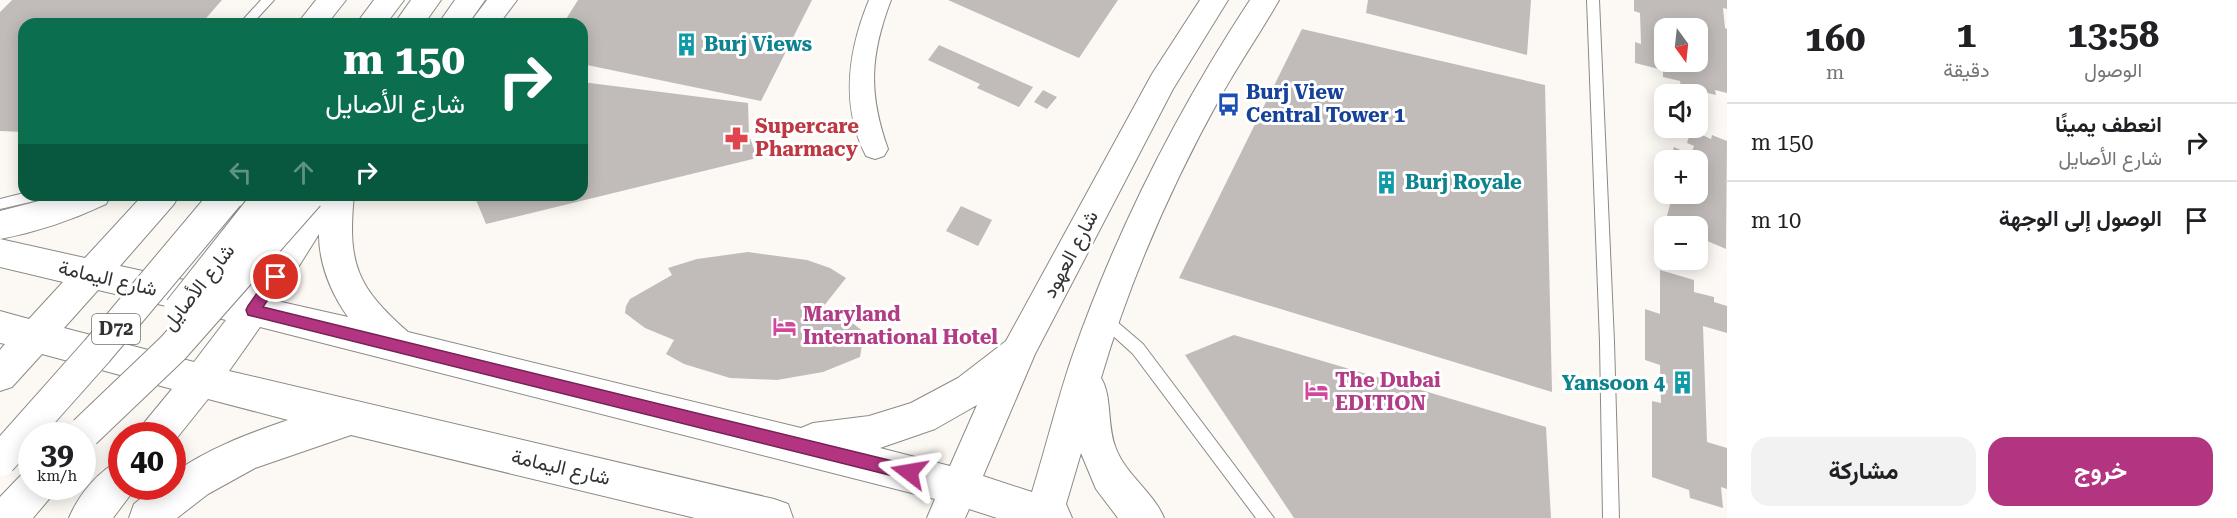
<!DOCTYPE html>
<html lang="ar">
<head>
<meta charset="utf-8">
<style>
  :root { --surface:#fff; --page:#f2f2f2; --text:#202124; --muted:#757577; --line:#e0e0e0; --accent:#b33481 }
  body { margin:0; font-family:"Roboto Serif",Vazirmatn,serif; background:var(--page); color:var(--text); direction:rtl; height:100vh; display:flex; flex-direction:column; font-size:22px; white-space:nowrap }
  * { box-sizing:border-box; margin:0 }
  p { font-size:20px; color:var(--muted) }
  .icon { flex:none; width:33px; height:33px; fill:none; stroke:currentColor; stroke-width:2; stroke-linecap:round; stroke-linejoin:round }
  .map { position:relative; flex:1; overflow:hidden; direction:ltr }
  .panel { display:flex; flex-direction:column; background:var(--surface); width:510px }
  .panel>* { flex:none }
  .guide { position:absolute; left:18px; top:18px; width:570px; height:183px; border-radius:18px; box-shadow:0 3px 15px #0003; direction:rtl; background:#0b6e4f; color:#fff; overflow:hidden }
  .needle { width:39px; rotate:165deg }
  .fabs { position:absolute; left:1654px; top:18px; display:grid; gap:12px }
  .fabs a { display:grid; place-items:center; width:54px; height:54px; border-radius:12px; background:var(--surface); box-shadow:0 3px 15px #0003; font-size:30px }
  .speed { position:absolute; left:18px; top:422px; display:flex; gap:12px; font-size:30px; font-weight:700; text-align:center }
  .speed>* { display:grid; place-content:center; width:78px; height:78px; border-radius:50%; background:var(--surface); box-shadow:0 3px 15px #0003; line-height:1 }
  .speed small { font-size:15px; font-weight:400 }
  .speed .limit { border:9px solid #d22; background:#fff; color:#111 }
  .pin { position:absolute; display:grid; place-items:center; width:51px; height:51px; color:#fff; margin:-26px; border:3px solid #fff; border-radius:50%; box-shadow:0 2px 6px #0007 }
  .me { position:absolute; width:66px; margin:-33px; rotate:284deg; stroke-linejoin:round; filter:drop-shadow(0 0 4px #0008) }
  .turn { display:flex; align-items:center; gap:21px; height:126px; padding:0 24px; font-size:27px }
  .turn .icon { width:78px; height:78px; stroke-width:2.5 }
  .turn b { display:block; font-size:42px; line-height:51px }
  .lanes { display:flex; align-items:center; height:57px; padding:0 24px; background:#0003; justify-content:center; gap:30px; direction:ltr }
  .lanes .off { opacity:.35 }
  .eta { display:flex; justify-content:space-evenly; align-items:center; height:102px; text-align:center }
  .eta b { font-size:36px; font-weight:700; line-height:42px }
  .action { display:flex; gap:12px; margin-top:auto; padding:12px 24px }
  .action a { flex:1; height:69px; border-radius:18px; background:var(--accent); color:#fff; font-size:24px; font-weight:700; line-height:69px; text-align:center }
  .action a+a { background:var(--page); color:var(--text) }
  ul { padding:0; list-style:none }
  li { display:flex; align-items:center; gap:18px; height:78px; padding:0 24px; border-top:2px solid var(--line) }
  li div { flex:1 }
  li b { display:block; font-size:22px }
  li em { font-style:normal }
  main { display:flex; flex:1; min-height:0 }
  .map>svg:first-child { display:block }
  .building { fill:#c1bcb9; fill-rule:evenodd }
  .lines { fill:none; stroke-linecap:round; stroke-linejoin:round }
  .lane-casing { stroke:#8c8a85; stroke-width:2 }
  .street-casing { stroke:#8c8a85; stroke-width:2 }
  .secondary-casing { stroke:#8c8a85; stroke-width:2 }
  .primary-casing { stroke:#8c8a85; stroke-width:2 }
  .lane { fill:#fff; fill-rule:evenodd }
  .street { fill:#fff; fill-rule:evenodd }
  .secondary { fill:#fff; fill-rule:evenodd }
  .primary { fill:#fff; fill-rule:evenodd }
  .primary-bridge-casing { stroke:#8c8a85; stroke-width:34; stroke-linecap:butt }
  .primary-bridge { stroke:#fff; stroke-width:32 }
  .route { fill:#b33481; stroke:#742254; stroke-width:1.5 }
  .labels { text-anchor:middle; stroke-width:6; stroke-linejoin:round; paint-order:stroke }
  .shield { fill:#fff; stroke:#70706e; stroke-width:1.5 }
  .shield-label { font-size:18px; font-weight:bold; fill:#333230 }
  .culture-label { font-size:20px; font-weight:bold; fill:#0d838f; stroke:#fff; text-anchor:start }
  .transit-label { font-size:20px; font-weight:bold; fill:#164399; stroke:#fff; text-anchor:start }
  .health-label { font-size:20px; font-weight:bold; fill:#be3a42; stroke:#fff; text-anchor:start }
  .street-label { font-size:20px; fill:#333230; stroke:#fff }
  .hotel-label { font-size:20px; font-weight:bold; fill:#b23c85; stroke:#fff; text-anchor:start }
</style>
</head>
<body>
<main>
<section class="panel">
<div class="eta">
<div><b>13:58</b><p>الوصول</p></div>
<div><b>1</b><p>دقيقة</p></div>
<div><b>160</b><p>m</p></div>
</div>
<ul>
<li><svg class="icon" aria-label="right" viewBox="0 0 24 24"><path d="M7 20v-9h11M14 6l5 5-5 5"/></svg><div><b>انعطف يمينًا</b><p>شارع الأصايل</p></div><em>150 m</em></li>
<li><svg class="icon" aria-label="arrive" viewBox="0 0 24 24"><path d="M6 21V4h12l-3 4 3 4H6"/></svg><div><b>الوصول إلى الوجهة</b></div><em>10 m</em></li>
</ul>
<div class="action"><a>خروج</a><a>مشاركة</a></div>
</section>
<div class="map">
<svg width="1727" height="518" viewBox="0 0 1727 518">
  <rect width="100%" height="100%" fill="#fcf9f4"/>
  <!-- building -->
  <path class="building" d="M12,0h210l-21,24h-177v108l-24,-1v-119z
    M578,0h234l-51,101 -179,-37v-40h-19z
    M948,0h170l-39,58z
    M1368,0h163l-4,55 -161,-42z
    M1634,0h93v9l-4,-1 2,20 2,1v64l-12,-3 1,5 -35,-8 -1,-6 -17,-4v-7l-28,-7v-21l6,2 -1,-31 -6,-2zM1665,28h33v34h-33z
    M1302,29l243,56 7,307 -373,-114z
    M939,45l94,42 -14,20 -42,-19 3,-4 -52,-24z
    M582,82l166,21 1,32 8,23 -271,66 -12,-29h108z
    M1043,90l14,7 -10,12 -13,-7z
    M1691,130l20,9 1,-4 15,6 -1,108 -28,-12v-11h-26l-7,-3 8,-29h25v-34h-28l4,-13 17,8 3,-9 -7,-3z
    M961,206l31,14 -14,26 -32,-15z
    M748,252l59,8 23,8 16,10 -23,29 19,8 22,17 -4,25 -37,15 -46,8 -47,-2 -46,-14 -18,-10 8,-14 -29,-12 -20,-15 1,-7 4,-7 42,-24 -4,-7 29,-9z
    M1660,270l34,10v12l20,5v5l13,4v27l-24,-7 4,116 20,6v41l-6,-2 2,21 -33,-10 -1,-8 -37,-13v-76l9,2 -1,-38 -15,-5v-51l15,5z
    M1234,335l312,92 5,91h-257l-109,-163z"/>
  <g class="lines">
    <defs>
      <path id="lane" d="M261,0h13l-22,24h-13z
        M1587,0h12l15,342 5,176h-16l-3,-176z
        M24,193v2h21l-1,4 -5,1 -39,9v-10z
        M1104,313l5,2 34,29 131,174h-18l-123,-164 -34,-31 -2,-4 2,-4z"/>
      <path id="street" d="M869,0h22c-21,55 -23,93 -3,149l-4,7 -9,3 -9,-3c-26,-51 -18,-105 3,-156z"/>
      <path id="secondary" d="M316,0h30l-19,24h-30z
        M455,0h30l-17,24h-30z
        M1200,0h28l-55,89 -138,265 -52,122 49,16c14,-45 25,-91 40,-135 44,-126 105,-246 178,-357h29c-18,32 -39,62 -57,94 -50,90 -92,185 -121,284 11,17 6,46 14,68 10,29 38,45 49,72h-46l-22,-29 -15,-36 -15,51 6,14h-75l-28,-9 -4,9h-38l8,-19 -675,-172 -31,44 545,128 14,5 5,14h-98l-344,-83 -96,33 -47,26 -31,24h-48l5,-14 22,-18h16v-12c35,-25 75,-40 116,-54l-80,-21 -36,45v-9h-33l5,-12 28,-34 -130,-35 -30,33 -12,4v-41l5,-6 -5,-1v-32l29,8 34,-37 -63,-15v-28l85,19 58,-63h36l-5,9 -54,62 124,27 65,-98h45c-7,69 3,92 54,137l393,96 12,-5 56,-7 42,-13 47,-25 48,-37 146,-267zM319,234c0,30 12,59 29,83l-71,-16zM98,290l128,30 -32,42 -130,-34zM977,405l-27,61 -70,-18 55,-19z
        M62,195h49l-5,9c-34,16 -69,28 -106,35v-28z
        M122,460v26h15l-24,32h-44c9,-22 30,-49 53,-58z"/>
      <path id="primary" d="M374,0h30l-18,24h-30z
        M411,0h30l-17,24h-30z
        M487,0h30l-18,24h-30z
        M32,469v17h23l-6,13 -16,19h-33v-21l23,-24z"/>
    </defs>
    <!-- lane casing -->
    <use href="#lane" class="lane-casing"/>
    <!-- street casing -->
    <use href="#street" class="street-casing"/>
    <!-- secondary casing -->
    <use href="#secondary" class="secondary-casing"/>
    <!-- primary casing -->
    <use href="#primary" class="primary-casing"/>
    <!-- lane -->
    <use href="#lane" class="lane"/>
    <!-- street -->
    <use href="#street" class="street"/>
    <!-- secondary -->
    <use href="#secondary" class="secondary"/>
    <!-- primary -->
    <use href="#primary" class="primary"/>
    <defs>
      <path id="primary-bridge" d="M180,310l91,-115
        M85,432l88,-84 135,-153
        M0,460l97,-109 131,-156"/>
    </defs>
    <!-- primary-bridge casing -->
    <use href="#primary-bridge" class="primary-bridge-casing"/>
    <!-- primary-bridge -->
    <use href="#primary-bridge" class="primary-bridge"/>
  </g>
  <!-- route -->
  <path class="route" d="M276,271l5,2 2,4 -20,30 646,158 5,2 3,5 -3,6 -5,2 -661,-165 -2,-5 2,-4 23,-33z"/>
  <!-- icons -->
  <defs>
    <symbol id="building-bare" viewBox="-9 -9 18 18"><path d="M-4-6H4V6H1V3H-1V6H-4ZM-2.5-4.3h1.7v1.8h-1.7ZM.8-4.3h1.7v1.8H.8ZM-2.5-1h1.7V.8h-1.7ZM.8-1h1.7V.8H.8Z" fill="#0f9aa8" stroke="#fff" stroke-width="2.5" paint-order="stroke"/></symbol>
    <symbol id="bus-bare" viewBox="-9 -9 18 18"><path d="M-5-6H5V4H4V6H2V4H-2V6H-4V4H-5ZM-3.5-4V0h7V-4ZM-3.5 1.2v1.5H-2V1.2ZM2 1.2v1.5H3.5V1.2Z" fill="#1a4fb4" stroke="#fff" stroke-width="2.5" paint-order="stroke"/></symbol>
    <symbol id="pharmacy-bare" viewBox="-9 -9 18 18"><path d="M-2-6h4v4h4v4h-4v4h-4v-4h-4v-4h4Z" fill="#e0444e" stroke="#fff" stroke-width="2.5" paint-order="stroke"/></symbol>
    <symbol id="hotel-bare" viewBox="-9 -9 18 18"><path d="M-6-4.5h1.5V1H6V5H4.5V3h-9V5H-6ZM-4 0a1.8 1.8 0 1 1 3.6 0ZM.5 0V-2.5h3Q6-2.5 6 0Z" fill="#d1479c" stroke="#fff" stroke-width="2.5" paint-order="stroke"/></symbol>
  </defs>
  <g fill-rule="evenodd">
    <use href="#building-bare" x="670" y="28" width="33" height="33"/>
    <use href="#bus-bare" x="1212" y="88" width="33" height="33"/>
    <use href="#pharmacy-bare" x="720" y="122" width="33" height="33"/>
    <use href="#building-bare" x="1370" y="166" width="33" height="33"/>
    <use href="#hotel-bare" x="768" y="310" width="33" height="33"/>
    <use href="#building-bare" x="1666" y="366" width="33" height="33"/>
    <use href="#hotel-bare" x="1300" y="374" width="33" height="33"/>
  </g>
  <g class="labels">
    <!-- shield labels -->
    <rect class="shield" x="92" y="314" width="48" height="30" rx="4.5"/>
    <g class="shield-label">
      <text x="116" y="335">D72</text>
    </g>
    <!-- culture labels -->
    <g class="culture-label">
      <text x="704" y="51">Burj Views</text>
      <text x="1405" y="189">Burj Royale</text>
      <text x="1665" y="390" text-anchor="end">Yansoon 4</text>
    </g>
    <!-- transit labels -->
    <g class="transit-label">
      <text x="1246" y="99">Burj View<tspan x="1246" dy="23">Central Tower 1</tspan></text>
    </g>
    <!-- health labels -->
    <g class="health-label">
      <text x="755" y="133">Supercare<tspan x="755" dy="23">Pharmacy</tspan></text>
    </g>
    <!-- street labels -->
    <g class="street-label">
      <text transform="translate(1070 254) rotate(-62)" y="7">شارع العهود</text>
      <text transform="translate(108 278) rotate(13)" y="7">شارع اليمامة</text>
      <text transform="translate(198 287) rotate(-52)" y="7">شارع الأصايل</text>
      <text transform="translate(561 467) rotate(13)" y="7">شارع اليمامة</text>
    </g>
    <!-- hotel labels -->
    <g class="hotel-label">
      <text x="803" y="321">Maryland<tspan x="803" dy="23">International Hotel</tspan></text>
      <text x="1335" y="387">The Dubai<tspan x="1335" dy="23">EDITION</tspan></text>
    </g>
  </g>
</svg>
<div class="fabs">
<a><svg class="needle" viewBox="-14 -14 28 28"><path d="M0-13l5 13h-10z" fill="#e53935"/><path d="M0 13l5-13h-10z" fill="#757577"/></svg></a>
<a><svg class="icon" aria-label="sound" viewBox="0 0 24 24"><path d="M4 9h4l5-4v14l-5-4H4zM17 9q2 3 0 6"/></svg></a>
<a>+</a>
<a>−</a>
</div>
<div class="speed"><div>39<small>km/h</small></div><div class="limit">40</div></div>
<div class="pin" style="left:276px;top:277px;background:#d93025"><svg class="icon" aria-label="arrive" viewBox="0 0 24 24"><path d="M6 21V4h12l-3 4 3 4H6"/></svg></div>
<svg class="me" style="left:909px;top:472px" viewBox="-20 -20 40 40"><path d="M0-17L14 15 0 8-14 15z" fill="#b33481" stroke="#fff" stroke-width="4"/></svg>
<div class="guide">
<div class="turn"><svg class="icon" aria-label="right" viewBox="0 0 24 24"><path d="M7 20v-9h11M14 6l5 5-5 5"/></svg><div><b>150 m</b>شارع الأصايل</div></div>
<div class="lanes"><svg class="icon off" aria-label="left" viewBox="0 0 24 24"><path d="M17 20v-9H6M10 6l-5 5 5 5"/></svg><svg class="icon off" aria-label="ahead" viewBox="0 0 24 24"><path d="M12 20V5M6 11l6-6 6 6"/></svg><svg class="icon" aria-label="right" viewBox="0 0 24 24"><path d="M7 20v-9h11M14 6l5 5-5 5"/></svg></div>
</div>
</div>
</main>
</body>
</html>
